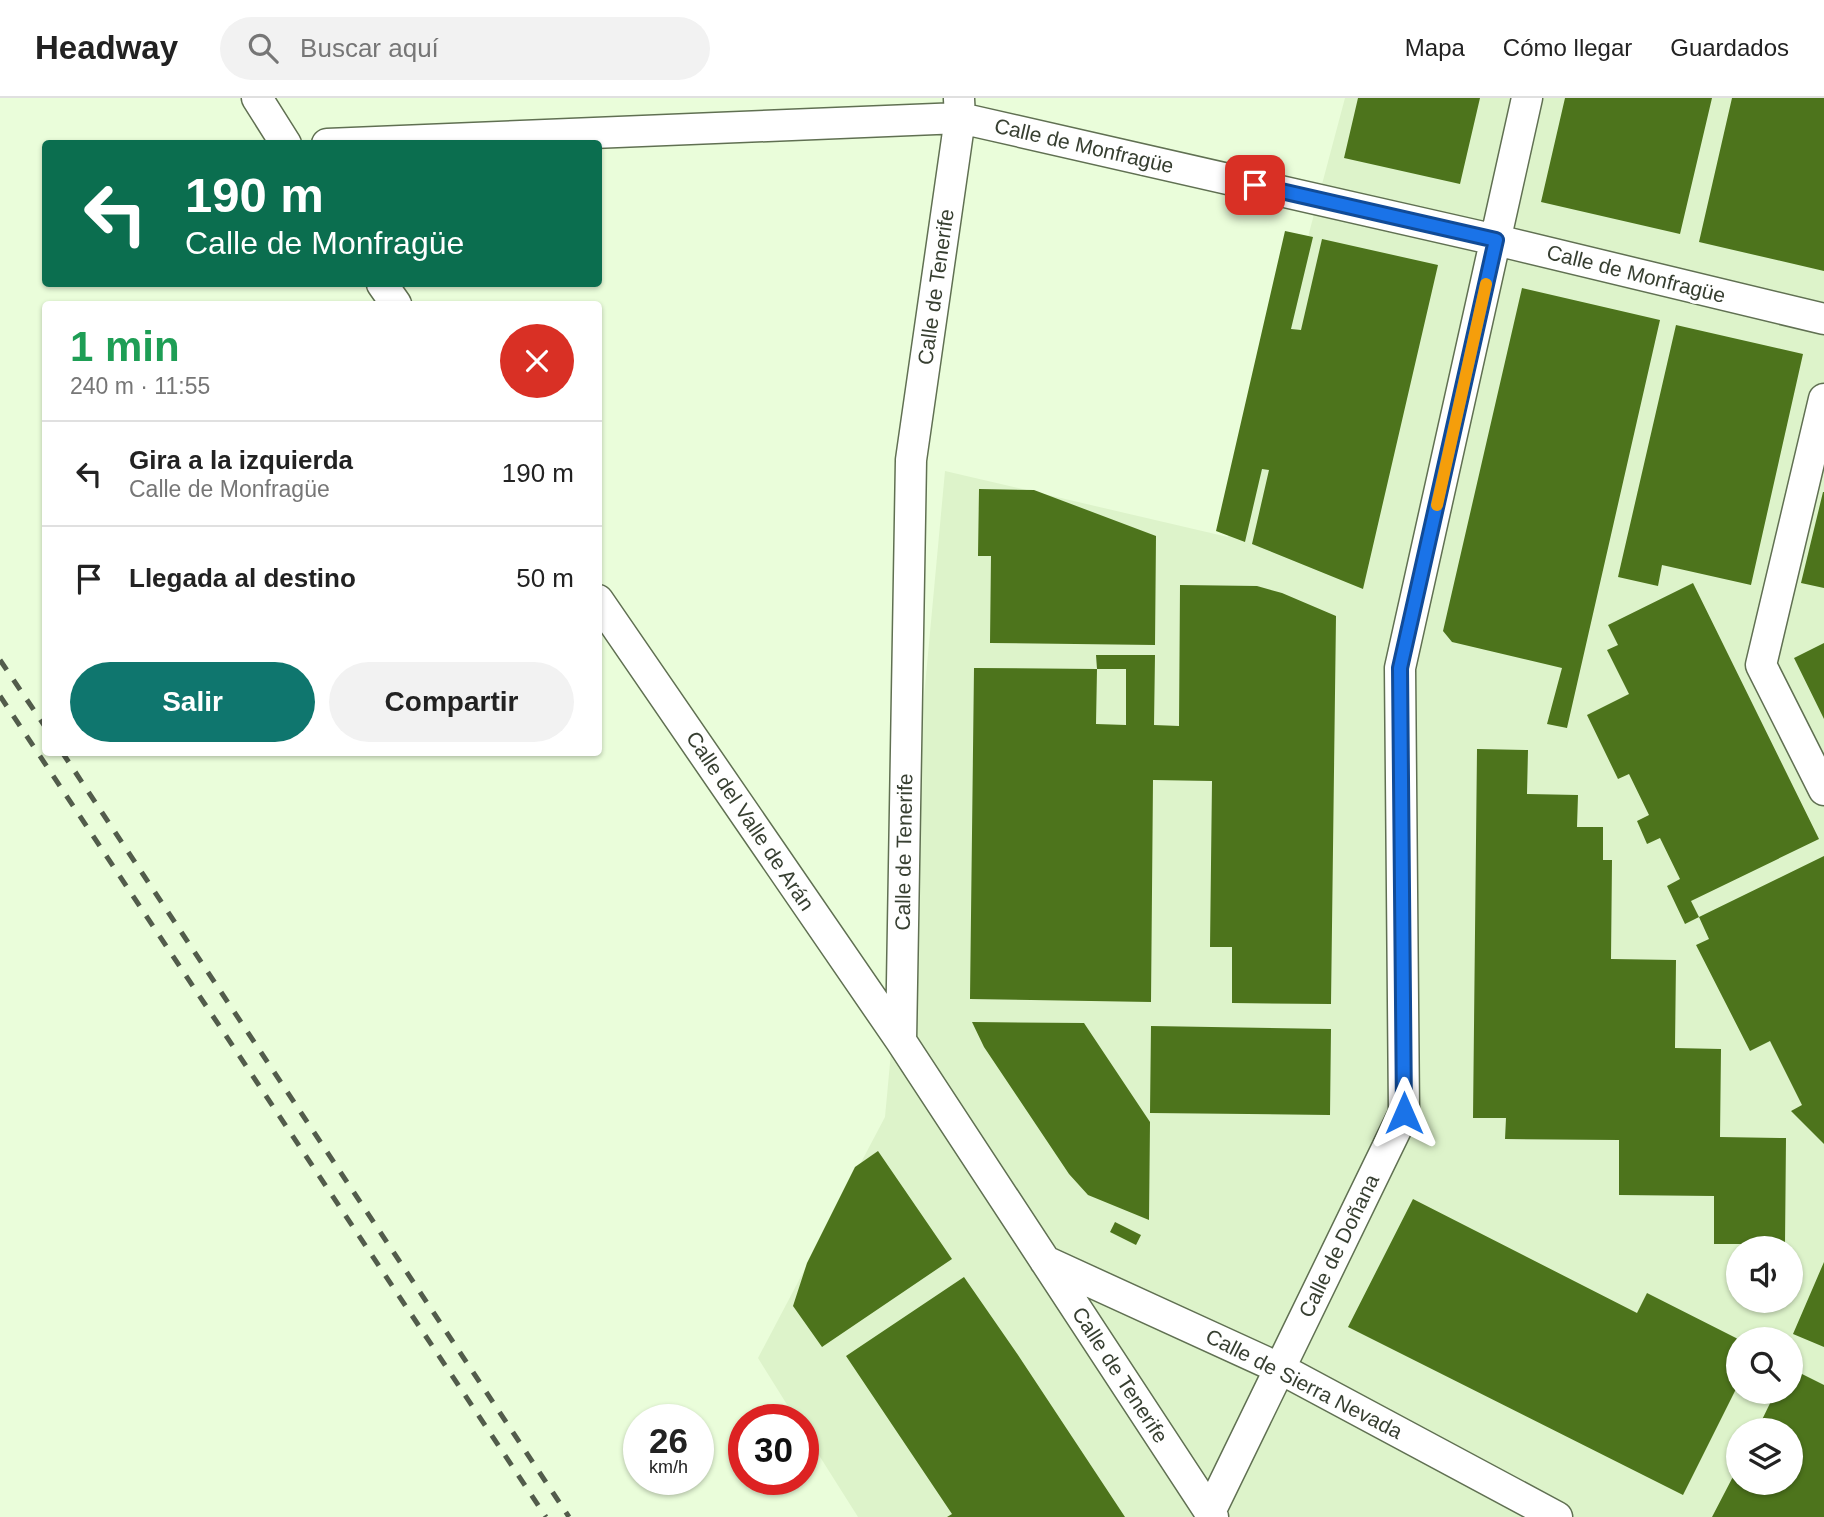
<!DOCTYPE html>
<html lang="es">
<head>
<meta charset="utf-8">
<style>
  :root { --surface:#fff; --page:#f2f2f2; --text:#222; --muted:#767676; --line:#e0e0e0; --accent:#0f766e }
  body { margin:0; font-family:Arial,sans-serif; background:var(--page); color:var(--text); height:100vh; display:flex; flex-direction:column; font-size:26px; white-space:nowrap }
  * { box-sizing:border-box; margin:0 }
  p { font-size:23px; color:var(--muted) }
  .icon { flex:none; width:38px; height:38px; fill:none; stroke:currentColor; stroke-width:2; stroke-linecap:round; stroke-linejoin:round }
  .map { position:relative; flex:1; overflow:hidden }
  .details { position:absolute; left:42px; top:203px; width:560px; height:455px; display:flex; flex-direction:column; background:var(--surface); border-radius:7px; box-shadow:0 2px 5px #0004 }
  .details>* { flex:none }
  .banner { position:absolute; left:42px; top:42px; width:560px; height:147px; border-radius:7px; box-shadow:0 2px 5px #0004; background:#0b6e4f; color:#fff; overflow:hidden }
  .buttons { position:absolute; left:1726px; top:1138px; display:grid; gap:14px }
  .buttons a { display:grid; place-items:center; width:77px; height:77px; border-radius:50%; background:var(--surface); box-shadow:0 2px 5px #0004; font-size:35px }
  .speed { position:absolute; left:623px; top:1306px; display:flex; gap:14px; font-size:35px; font-weight:700; text-align:center }
  .speed>* { display:grid; place-content:center; width:91px; height:91px; border-radius:50%; background:var(--surface); box-shadow:0 2px 5px #0004; line-height:1 }
  .speed small { font-size:18px; font-weight:400 }
  .speed .limit { border:10px solid #d22; background:#fff; color:#111 }
  .pin { position:absolute; display:grid; place-items:center; width:60px; height:60px; color:#fff; margin:-30px; border-radius:14px; box-shadow:0 4px 10px #0006 }
  .me { position:absolute; width:77px; margin:-38px; rotate:0deg; stroke-linejoin:round; filter:drop-shadow(0 0 5px #0008) }
  .turn { display:flex; align-items:center; gap:24px; height:147px; padding:0 28px; font-size:32px }
  .turn .icon { width:91px; height:91px; stroke-width:2.5 }
  .turn b { display:block; font-size:49px; line-height:60px }
  .round { display:grid; place-items:center; flex:none; width:74px; height:74px; border-radius:37px; background:var(--page) }
  .summary { display:flex; align-items:center; justify-content:space-between; height:119px; padding:0 28px }
  h1 { font-size:42px; font-weight:700; line-height:52px; color:#1e9e55 }
  .cta { display:flex; gap:14px; margin-top:auto; padding:14px 28px }
  .cta a { flex:1; height:80px; border-radius:42px; background:var(--accent); color:#fff; font-size:28px; font-weight:700; line-height:80px; text-align:center }
  .cta a+a { background:var(--page); color:var(--text) }
  ul { padding:0; list-style:none }
  li { display:flex; align-items:center; gap:21px; height:105px; padding:0 28px; border-top:2px solid var(--line) }
  li div { flex:1 }
  li b { display:block; font-size:26px }
  li em { font-style:normal }
  header { display:flex; align-items:center; gap:42px; box-sizing:border-box; height:98px; padding:0 35px; background:var(--surface); border-bottom:2px solid var(--line) }
  header strong { font-size:33px }
  nav { display:flex; gap:38px; margin-inline-start:auto; font-size:24px }
  .search { width:490px; height:63px; background:var(--page); display:flex; align-items:center; gap:18px; box-sizing:border-box; padding:0 24px; border-radius:38px; color:var(--muted); font-size:26px }
  .map>svg:first-child { display:block }
  .built { fill:#ddf3ca; fill-rule:evenodd }
  .building { fill:#4d741c }
  .lines { fill:none; stroke-linecap:round; stroke-linejoin:round }
  .minor-casing { stroke:#607052; stroke-width:33 }
  .minor { stroke:#fff; stroke-width:30 }
  .rail { stroke:#525c4b; stroke-width:5; stroke-dasharray:12 12; stroke-linecap:butt }
  .route-casing { stroke:#114b97; stroke-width:18 }
  .route { stroke:#1a73e8; stroke-width:12 }
  .slow { stroke:#f59e0b; stroke-width:12 }
  .labels { text-anchor:middle; stroke-width:7; stroke-linejoin:round; paint-order:stroke }
  .street-label { font-size:21px; fill:#373f31; stroke:#fff }
</style>
</head>
<body>
<header>
<strong>Headway</strong>
<div class="search"><svg class="icon" aria-label="search" viewBox="0 0 24 24"><circle cx="10" cy="10" r="6"/><path d="M15 15l6 6"/></svg>Buscar aquí</div>
<nav><a>Mapa</a><a>Cómo llegar</a><a>Guardados</a></nav>
</header>
<div class="map">
<svg width="1824" height="1419" viewBox="0 0 1824 1419">
  <rect width="100%" height="100%" fill="#eafdda"/>
  <!-- built -->
  <path class="built" d="M1345,0h479v1419h-966l-55,-87v-11h-7l-38,-61 127,-241 60,-646 283,66zM1738,1150h52v52h-52zM1738,1241h52v52h-52zM1738,1332h52v52h-52z"/>
  <!-- building -->
  <path class="building" d="M1358,0h122l-20,86 -116,-26z
    M1565,0h147l-32,136 -139,-32z
    M1732,0h92v173l-125,-29z
    M1285,133l28,6 -22,92 10,1 21,-91 116,26 -75,324 -111,-45 17,-74 -7,-1 -17,73 -29,-11z
    M1522,190l138,32 -93,408 -20,-4 15,-56 -110,-26 -9,-11z
    M1676,227l127,29 -52,231 -89,-20 -4,21 -40,-9z
    M979,391l55,1 122,46 -1,109 -165,-2 1,-87h-13z
    M1823,394h1v96l-23,-5z
    M1693,485l126,256 -128,62 8,16 -14,7 -18,-38 13,-7 -20,-41 -13,6 -10,-23 12,-6 -20,-41 -11,5 -31,-64 42,-21 -22,-44 11,-5 -10,-20z
    M1180,487l77,1 25,7 54,23 -5,388 -99,-1v-56h-22l2,-166 -59,-1 -2,222 -181,-3 4,-331 123,1 -1,55 30,1v-56h-29l-1,-14h59l-1,70 25,1z
    M1824,545v76l-30,-61z
    M1477,651l51,1 -1,44 51,1 -1,32h26v33h9l-1,99 65,1 -1,88 46,1 -1,88 66,1 -1,106h-71v-48l-95,-1v-55l-114,-1 1,-21h-33z
    M1824,758v288l-33,-33 11,-6 -32,-64 -20,10 -54,-106 13,-6 -10,-22z
    M972,924l112,1 66,99 -1,98 -61,-25 -19,-21 -85,-127z
    M1151,928l180,3 -1,86 -180,-2z
    M878,1053l74,108 -130,88 -29,-41 14,-43 48,-96z
    M1413,1101l224,114 10,-20 91,46v46l-55,110 -335,-168z
    M1115,1124l26,13 -5,10 -26,-13z
    M1824,1164v85l-31,-13z
    M964,1179l54,78 107,162h-178l5,-3 -106,-158z
    M1790,1270l34,17v132h-112l26,-50v15h52v-52h-33l19,-39h14z"/>
  <g class="lines">
    <defs>
      <path id="minor" d="M257,0l29,46
        M959,1l1,19 -49,342 -10,581 312,476
        M327,46l633,-26 536,122 328,79
        M382,186l14,20
        M1824,301l-63,266 63,125
        M598,502l303,441
        M1045,1163l234,107 278,149
        M1210,1414l194,-399 -4,-445 127,-570"/>
    </defs>
    <!-- minor casing -->
    <use href="#minor" class="minor-casing"/>
    <!-- minor -->
    <use href="#minor" class="minor"/>
    <!-- rail -->
    <path class="rail" d="M0,562l46,68
      M0,598l546,821
      M62,654l507,765"/>
  </g>
  <g class="lines">
    <defs>
      <path id="route" d="M1255,87l241,55 -96,428 4,445"/>
    </defs>
    <!-- route casing -->
    <use href="#route" class="route-casing"/>
    <!-- route -->
    <use href="#route" class="route"/>
    <!-- slow -->
    <path class="slow" d="M1437,407l49,-221"/>
  </g>
  <g class="labels">
    <!-- street labels -->
    <g class="street-label">
      <text transform="translate(1084 48) rotate(13)" y="7">Calle de Monfragüe</text>
      <text transform="translate(1636 176) rotate(14)" y="7">Calle de Monfragüe</text>
      <text transform="translate(936 189) rotate(-82)" y="7">Calle de Tenerife</text>
      <text transform="translate(750 723) rotate(56)" y="7">Calle del Valle de Arán</text>
      <text transform="translate(904 754) rotate(-89)" y="7">Calle de Tenerife</text>
      <text transform="translate(1339 1148) rotate(-64)" y="7">Calle de Doñana</text>
      <text transform="translate(1120 1277) rotate(57)" y="7">Calle de Tenerife</text>
      <text transform="translate(1304 1286) rotate(27)" y="7">Calle de Sierra Nevada</text>
    </g>
  </g>
</svg>
<div class="buttons">
<a><svg class="icon" aria-label="sound" viewBox="0 0 24 24"><path d="M4 9h4l5-4v14l-5-4H4zM17 9q2 3 0 6"/></svg></a>
<a><svg class="icon" aria-label="search" viewBox="0 0 24 24"><circle cx="10" cy="10" r="6"/><path d="M15 15l6 6"/></svg></a>
<a><svg class="icon" aria-label="layers" viewBox="0 0 24 24"><path d="M12 4l9 5-9 5-9-5zM3 14l9 5 9-5"/></svg></a>
</div>
<div class="speed"><div>26<small>km/h</small></div><div class="limit">30</div></div>
<div class="pin" style="left:1255px;top:87px;background:#d93025"><svg class="icon" aria-label="arrive" viewBox="0 0 24 24"><path d="M6 21V4h12l-3 4 3 4H6"/></svg></div>
<svg class="me" style="left:1404px;top:1015px" viewBox="-20 -20 40 40"><path d="M0-17L14 15 0 8-14 15z" fill="#1a73e8" stroke="#fff" stroke-width="4"/></svg>
<div class="banner">
<div class="turn"><svg class="icon" aria-label="left" viewBox="0 0 24 24"><path d="M17 20v-9H6M10 6l-5 5 5 5"/></svg><div><b>190 m</b>Calle de Monfragüe</div></div>
</div>
<section class="details">
<div class="summary"><div><h1>1 min</h1><p>240 m · 11:55</p></div><a class="round" style="background:#d93025;color:#fff"><svg class="icon" aria-label="close" viewBox="0 0 24 24"><path d="M6 6l12 12M18 6L6 18"/></svg></a></div>
<ul>
<li><svg class="icon" aria-label="left" viewBox="0 0 24 24"><path d="M17 20v-9H6M10 6l-5 5 5 5"/></svg><div><b>Gira a la izquierda</b><p>Calle de Monfragüe</p></div><em>190 m</em></li>
<li><svg class="icon" aria-label="arrive" viewBox="0 0 24 24"><path d="M6 21V4h12l-3 4 3 4H6"/></svg><div><b>Llegada al destino</b></div><em>50 m</em></li>
</ul>
<div class="cta"><a>Salir</a><a>Compartir</a></div>
</section>
</div>
</body>
</html>
